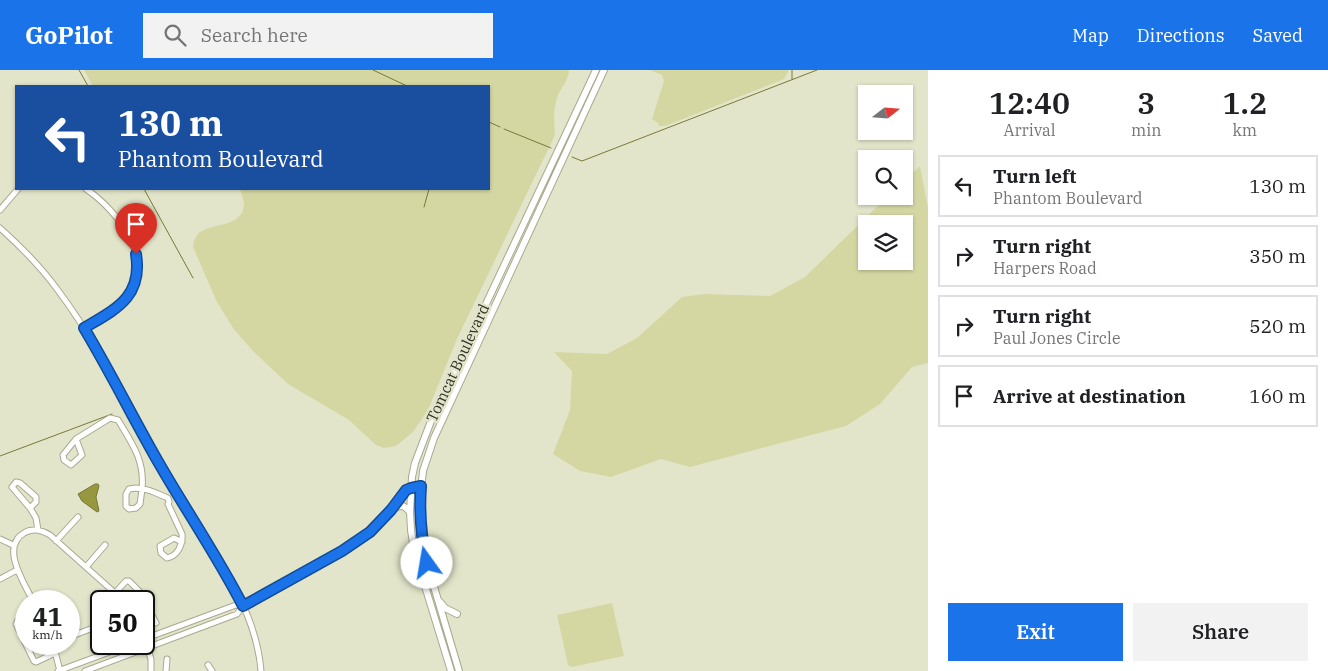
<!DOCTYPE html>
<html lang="en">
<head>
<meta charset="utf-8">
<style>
  :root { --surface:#fff; --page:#f2f2f2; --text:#202124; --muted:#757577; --line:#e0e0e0; --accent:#1a73e8 }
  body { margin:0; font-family:"IBM Plex Serif",serif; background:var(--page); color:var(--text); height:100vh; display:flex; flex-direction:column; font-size:19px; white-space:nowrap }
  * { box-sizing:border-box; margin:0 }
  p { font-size:16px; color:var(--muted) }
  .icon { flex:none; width:28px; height:28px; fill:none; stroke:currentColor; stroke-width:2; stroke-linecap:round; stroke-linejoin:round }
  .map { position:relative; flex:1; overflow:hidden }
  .details { display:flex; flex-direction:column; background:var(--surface); width:400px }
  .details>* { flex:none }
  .guide { position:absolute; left:15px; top:15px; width:475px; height:105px; border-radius:0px; box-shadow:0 1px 4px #0004; background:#1a4fa0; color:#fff; overflow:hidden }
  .needle { width:32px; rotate:73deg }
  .buttons { position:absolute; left:858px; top:15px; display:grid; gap:10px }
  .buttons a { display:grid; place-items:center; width:55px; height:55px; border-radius:0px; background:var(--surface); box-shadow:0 1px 4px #0004; font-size:25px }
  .speed { position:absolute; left:15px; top:520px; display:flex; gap:10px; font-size:25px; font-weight:700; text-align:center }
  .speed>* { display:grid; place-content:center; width:65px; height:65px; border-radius:50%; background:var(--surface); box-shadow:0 1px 4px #0004; line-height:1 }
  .speed small { font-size:12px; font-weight:400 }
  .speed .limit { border:2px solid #111; border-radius:8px; background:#fff; color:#111 }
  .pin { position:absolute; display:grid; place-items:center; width:42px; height:42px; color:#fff; margin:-51px -21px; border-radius:50% 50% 50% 0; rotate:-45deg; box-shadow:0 0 5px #0007 }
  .pin .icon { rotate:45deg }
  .me { position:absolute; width:55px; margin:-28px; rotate:347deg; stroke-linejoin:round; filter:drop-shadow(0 0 4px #0008) }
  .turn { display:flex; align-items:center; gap:18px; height:105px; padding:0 20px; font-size:22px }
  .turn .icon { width:65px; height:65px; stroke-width:2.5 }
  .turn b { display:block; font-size:35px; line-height:42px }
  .eta { display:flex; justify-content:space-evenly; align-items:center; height:85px; text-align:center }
  .eta b { font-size:30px; font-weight:600; line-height:35px }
  .primary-button { display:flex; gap:10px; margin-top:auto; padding:10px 20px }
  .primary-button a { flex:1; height:58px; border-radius:0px; background:var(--accent); color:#fff; font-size:20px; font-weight:600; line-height:58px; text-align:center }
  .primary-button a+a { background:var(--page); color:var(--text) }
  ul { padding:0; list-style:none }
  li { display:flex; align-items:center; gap:15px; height:62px; margin:0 10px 8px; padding:0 10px; border:2px solid var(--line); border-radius:0px }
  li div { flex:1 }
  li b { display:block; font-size:19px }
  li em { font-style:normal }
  header { display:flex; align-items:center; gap:30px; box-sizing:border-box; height:70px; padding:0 25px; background:var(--accent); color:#fff }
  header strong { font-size:24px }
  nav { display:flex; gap:28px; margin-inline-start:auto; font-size:18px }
  .search { width:350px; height:45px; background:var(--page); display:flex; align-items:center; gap:12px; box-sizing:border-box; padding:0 18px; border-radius:0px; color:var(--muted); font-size:19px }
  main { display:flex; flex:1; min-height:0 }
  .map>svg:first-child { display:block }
  .green { fill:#d5d7a3; fill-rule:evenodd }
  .water { fill:#96973e; stroke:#787938 }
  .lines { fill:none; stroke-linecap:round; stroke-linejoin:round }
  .stream { stroke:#787938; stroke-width:1 }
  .minor-casing { stroke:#a8a990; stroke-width:7 }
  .major-casing { stroke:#a8a990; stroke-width:8 }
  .minor { stroke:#fff; stroke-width:5 }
  .major { stroke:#fff; stroke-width:6 }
  .route-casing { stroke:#114b97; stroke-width:12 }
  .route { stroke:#1a73e8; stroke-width:9 }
  .labels { text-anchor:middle; stroke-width:5; stroke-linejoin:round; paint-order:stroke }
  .street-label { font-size:15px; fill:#333329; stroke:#e3e5ca }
</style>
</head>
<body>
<header>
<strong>GoPilot</strong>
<div class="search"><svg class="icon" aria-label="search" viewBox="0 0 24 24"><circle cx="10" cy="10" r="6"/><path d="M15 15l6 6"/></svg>Search here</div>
<nav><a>Map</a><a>Directions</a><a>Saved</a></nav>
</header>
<main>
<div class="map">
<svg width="928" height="601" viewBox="0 0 928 601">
  <rect width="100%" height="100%" fill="#e3e5ca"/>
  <!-- green -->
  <path class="green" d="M84,0h485c0,10 -7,16 -11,25 -5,14 -4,26 -3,40l-98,204 -29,71 -15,22 -17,14 -12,2 -8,-3 -27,-25 -61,-36 -36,-34 -19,-22 -16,-26 -24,-55c1,-6 2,-10 6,-14 14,-11 44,-5 45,-29 0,-4 -3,-11 -4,-15h249v-103h-396z
    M650,0h139l-5,9 -119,47h-6l-1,-3 -6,-4 12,-38 -2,-6z
    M920,96l8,42v155l-16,4 -32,37 -34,22 -156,41 -29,-8 -50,18 -31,-6 -27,-17 17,-44 2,-39 -18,-19 53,2 30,-16 45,-41 22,-3 66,2 35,-19 83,-81h16v-15zM866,154h38v37h-38z
    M612,533l12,53 -52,11 -4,-2 -11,-50z"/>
  <!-- water -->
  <path class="water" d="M95,414h3l1,2 -3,11 3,14 -2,1 -15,-11 -4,-7z"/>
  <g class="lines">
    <!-- stream -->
    <path class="stream" d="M79,0l9,16
      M373,0l34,16
      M792,9v-9
      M489,52l11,5
      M504,59l47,19
      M572,87l10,4 235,-91
      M144,119l49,89
      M424,137l5,-18
      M0,386l112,-42"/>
    <defs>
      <path id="minor" d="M0,140l18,-21
        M0,158c20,18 41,39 57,61 46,61 79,133 117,199 33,58 82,115 87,183
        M84,258c15,-9 33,-17 44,-31 28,-38 -11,-87 -42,-108
        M76,369l34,-21 8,2c14,23 27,41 24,69 11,1 17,6 26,9l1,4 -1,2 14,30c1,10 -4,22 -15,24l-6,-5 -1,-7 14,-8 8,4
        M76,369l6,16 -11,10 -7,-5 -1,-5z
        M16,412l4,1 16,14v5l-6,6 -18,-21z
        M136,418l6,1 -2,15 -4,4 -7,1 -3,-3v-12l3,-5z
        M30,438l6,10 2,12
        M0,469l13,6
        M56,471l22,-24
        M86,497l19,-22
        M0,509l17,-9
        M115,523l11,-12h3l10,10 17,32
        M33,531c-9,-18 -33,-54 -9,-68 8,-5 18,-3 26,2l74,66
        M26,546l-8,4 -2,4 18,37 2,1 19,-9
        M69,567l32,-12
        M144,569l92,-34 7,1
        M144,569l7,20v12
        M53,574l7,27
        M208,595l4,6
        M58,601l73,-27
        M85,601l152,-57 6,-8 99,-55 28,-19 21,-22 15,-20 5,-2 10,-2
        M166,601l1,-12"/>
      <path id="major" d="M393,439c8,-5 11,-4 17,3
        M440,532l5,6 12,6
        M451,601l-37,-121 -3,-20 -1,-18 2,-35 3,-14 16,-42 165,-351
        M459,601l-32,-108 -7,-36 -1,-20 4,-36 11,-33 170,-368"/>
    </defs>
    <!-- minor casing -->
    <use href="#minor" class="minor-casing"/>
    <!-- major casing -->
    <use href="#major" class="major-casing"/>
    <!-- minor -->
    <use href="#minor" class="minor"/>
    <!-- major -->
    <use href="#major" class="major"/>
  </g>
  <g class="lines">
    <defs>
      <path id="route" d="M136,184c7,43 -20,55 -52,74 27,45 50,92 76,137 27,47 58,92 83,141l99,-55 28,-19 21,-22 15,-20 5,-2 10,-2c-2,27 0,51 6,77"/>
    </defs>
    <!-- route casing -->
    <use href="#route" class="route-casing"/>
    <!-- route -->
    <use href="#route" class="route"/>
  </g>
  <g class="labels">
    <!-- street labels -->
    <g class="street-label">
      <text transform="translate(458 293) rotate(-65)" y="5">Tomcat Boulevard</text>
    </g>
  </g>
</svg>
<div class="buttons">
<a><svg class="needle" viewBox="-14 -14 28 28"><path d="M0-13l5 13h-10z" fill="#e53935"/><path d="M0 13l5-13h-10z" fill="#757577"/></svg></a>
<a><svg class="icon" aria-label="search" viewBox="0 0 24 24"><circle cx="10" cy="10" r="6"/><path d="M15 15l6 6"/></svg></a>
<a><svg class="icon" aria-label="layers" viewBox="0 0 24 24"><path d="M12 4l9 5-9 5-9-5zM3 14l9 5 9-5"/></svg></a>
</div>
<div class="speed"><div>41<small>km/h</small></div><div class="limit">50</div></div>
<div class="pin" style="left:136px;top:184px;background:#d93025"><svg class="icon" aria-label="arrive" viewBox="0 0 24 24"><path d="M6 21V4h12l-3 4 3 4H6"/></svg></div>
<svg class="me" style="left:427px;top:493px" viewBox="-20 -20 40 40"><circle r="19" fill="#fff"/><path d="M0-13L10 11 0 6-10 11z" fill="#1a73e8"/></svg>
<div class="guide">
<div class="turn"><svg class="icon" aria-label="left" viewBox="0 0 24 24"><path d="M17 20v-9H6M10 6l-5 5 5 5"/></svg><div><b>130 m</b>Phantom Boulevard</div></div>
</div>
</div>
<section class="details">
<div class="eta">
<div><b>12:40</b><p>Arrival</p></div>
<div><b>3</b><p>min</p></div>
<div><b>1.2</b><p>km</p></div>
</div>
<ul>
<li><svg class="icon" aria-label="left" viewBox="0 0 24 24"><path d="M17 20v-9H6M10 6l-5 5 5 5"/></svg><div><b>Turn left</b><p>Phantom Boulevard</p></div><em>130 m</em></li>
<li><svg class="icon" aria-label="right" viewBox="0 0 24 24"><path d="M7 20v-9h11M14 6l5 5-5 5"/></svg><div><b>Turn right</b><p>Harpers Road</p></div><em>350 m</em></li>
<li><svg class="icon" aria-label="right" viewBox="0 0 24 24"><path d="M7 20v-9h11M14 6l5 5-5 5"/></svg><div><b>Turn right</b><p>Paul Jones Circle</p></div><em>520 m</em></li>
<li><svg class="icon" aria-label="arrive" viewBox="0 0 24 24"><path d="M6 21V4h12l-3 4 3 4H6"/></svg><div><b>Arrive at destination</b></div><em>160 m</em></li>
</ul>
<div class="primary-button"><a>Exit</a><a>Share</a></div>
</section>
</main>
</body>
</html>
